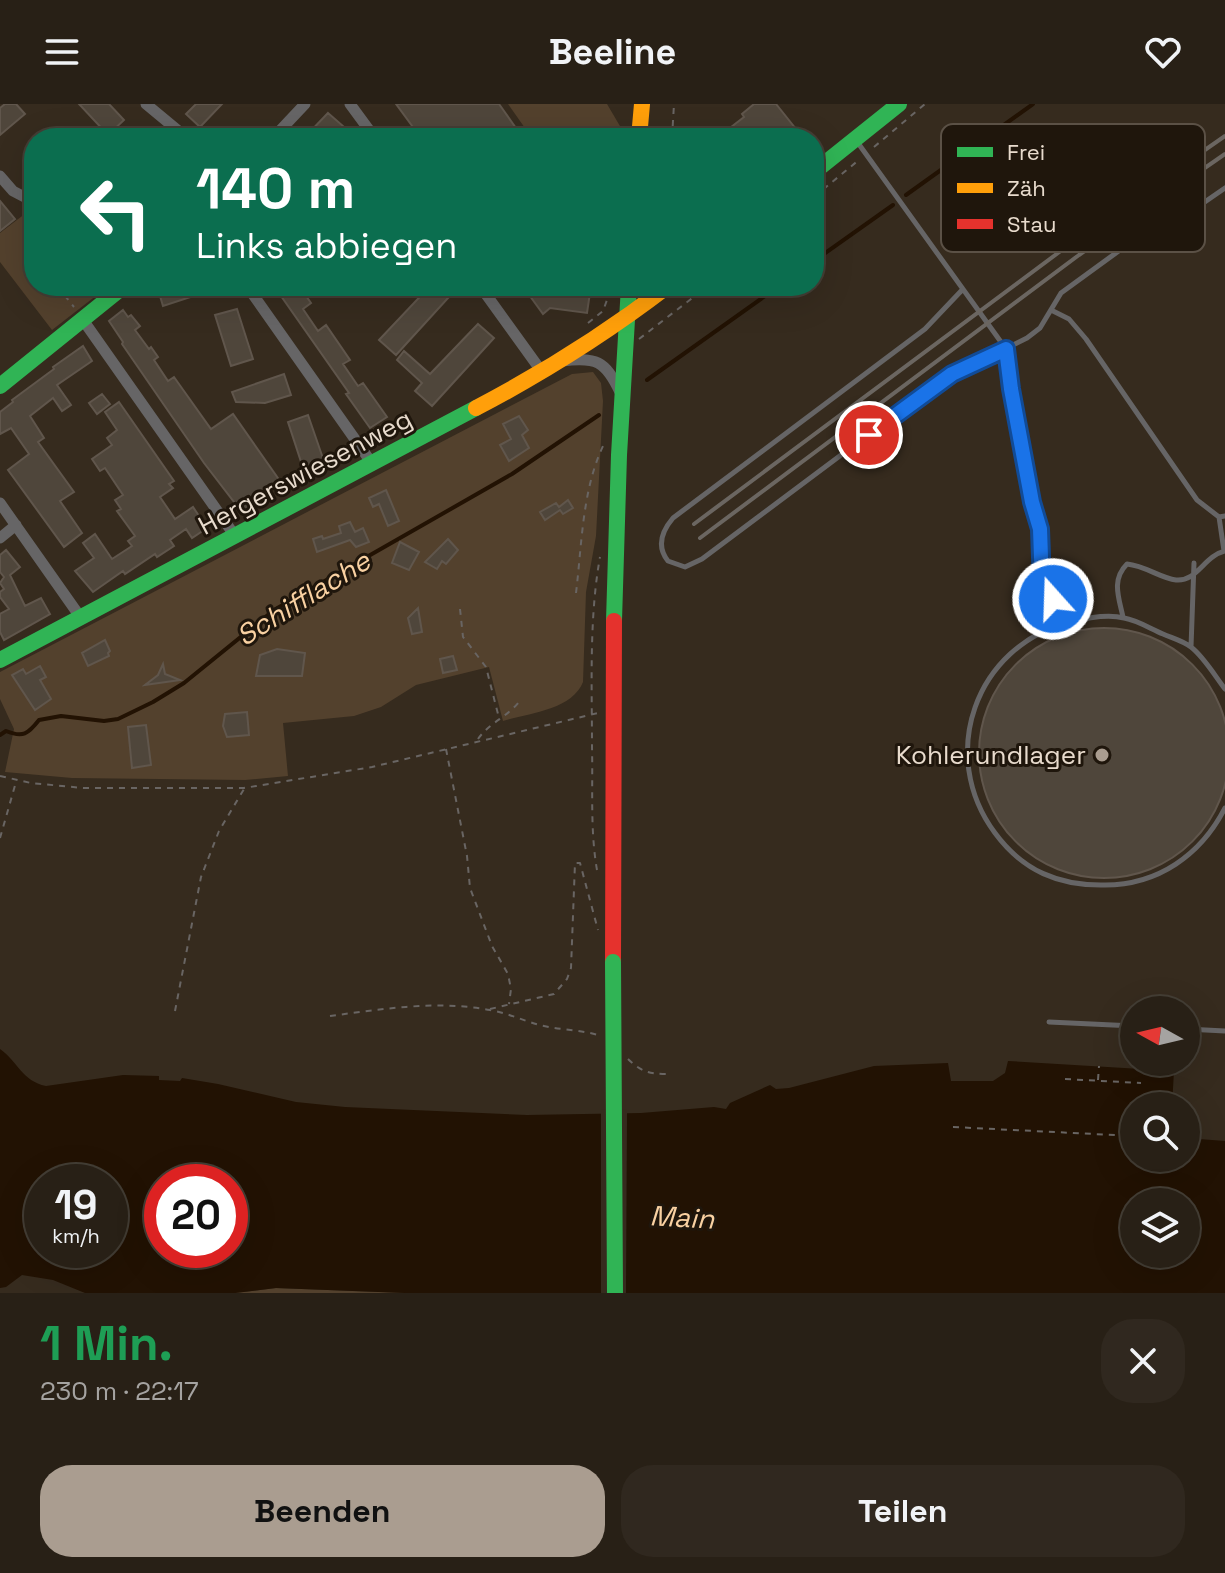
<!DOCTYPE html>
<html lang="de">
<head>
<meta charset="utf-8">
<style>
  :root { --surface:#282016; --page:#30281f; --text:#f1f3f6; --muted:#a5a3a1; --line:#443e35; --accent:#aa9d90 }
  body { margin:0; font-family:"Space Grotesk",sans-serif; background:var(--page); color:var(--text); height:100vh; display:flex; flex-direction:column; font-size:30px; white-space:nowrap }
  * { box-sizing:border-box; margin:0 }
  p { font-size:26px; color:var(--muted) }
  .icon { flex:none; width:44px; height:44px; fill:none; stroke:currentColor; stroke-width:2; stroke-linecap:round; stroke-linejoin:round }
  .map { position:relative; height:1189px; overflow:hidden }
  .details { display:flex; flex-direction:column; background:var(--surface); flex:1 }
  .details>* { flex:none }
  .hud { position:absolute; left:24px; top:24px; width:800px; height:168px; border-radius:32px; box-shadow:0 8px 32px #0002,0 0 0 2px var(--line); background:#0b6e4f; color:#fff; overflow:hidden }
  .needle { width:52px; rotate:278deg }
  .fabs { position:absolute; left:1120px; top:892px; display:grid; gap:16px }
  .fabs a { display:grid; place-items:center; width:80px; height:80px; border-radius:50%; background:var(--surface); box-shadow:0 8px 32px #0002,0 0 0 2px var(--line); font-size:40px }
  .speed { position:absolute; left:24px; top:1060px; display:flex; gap:16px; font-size:40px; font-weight:700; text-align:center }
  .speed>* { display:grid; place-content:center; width:104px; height:104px; border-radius:50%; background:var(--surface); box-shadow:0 8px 32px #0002,0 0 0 2px var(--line); line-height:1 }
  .speed small { font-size:20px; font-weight:400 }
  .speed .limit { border:12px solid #d22; background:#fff; color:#111 }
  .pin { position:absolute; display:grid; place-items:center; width:68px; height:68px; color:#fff; margin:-34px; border:4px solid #fff; border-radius:50%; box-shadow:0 2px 8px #0007 }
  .me { position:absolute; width:88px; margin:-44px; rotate:340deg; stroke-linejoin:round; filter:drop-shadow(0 0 6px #0008) }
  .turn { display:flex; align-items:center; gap:28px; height:168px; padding:0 40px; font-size:36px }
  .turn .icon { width:104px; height:104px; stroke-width:2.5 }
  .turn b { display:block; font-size:56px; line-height:68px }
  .round { display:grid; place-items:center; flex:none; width:84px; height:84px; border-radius:32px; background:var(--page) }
  .overview { display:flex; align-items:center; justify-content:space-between; height:136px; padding:0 40px }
  h1 { font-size:48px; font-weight:700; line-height:60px; color:#1e9e55 }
  .action { display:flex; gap:16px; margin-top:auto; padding:16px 40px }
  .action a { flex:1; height:92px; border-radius:32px; background:var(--accent); color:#111; font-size:32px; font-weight:700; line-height:92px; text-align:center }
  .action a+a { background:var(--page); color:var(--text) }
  header { display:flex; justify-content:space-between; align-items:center; height:104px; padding:0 40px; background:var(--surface); font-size:36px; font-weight:700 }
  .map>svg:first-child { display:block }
  .green { fill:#53412d }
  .water { fill:#221203; fill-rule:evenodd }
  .pier { fill:#362b1e }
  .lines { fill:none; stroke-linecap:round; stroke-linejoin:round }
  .stream { stroke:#221203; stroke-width:4 }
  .building { fill:#4f463b; stroke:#60564c; stroke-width:2 }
  .path { stroke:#696563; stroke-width:2; stroke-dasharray:6 6; stroke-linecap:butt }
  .lane { stroke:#666566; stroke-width:5 }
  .street { stroke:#666566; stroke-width:11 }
  .fast { stroke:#30b455; stroke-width:16 }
  .slow { stroke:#ff9f0a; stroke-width:16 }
  .jam { stroke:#e5322d; stroke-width:16 }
  .rail { stroke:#6b6661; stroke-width:4 }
  .fast-bridge { stroke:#30b455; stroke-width:16 }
  .route-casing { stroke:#114b97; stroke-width:20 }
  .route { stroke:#1a73e8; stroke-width:14 }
  .poi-dot { fill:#aa9d90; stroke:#1f160c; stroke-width:3 }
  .labels { text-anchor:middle; stroke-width:6; stroke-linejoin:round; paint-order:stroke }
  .street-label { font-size:26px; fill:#e8dbcd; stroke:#1f160c }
  .poi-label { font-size:26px; fill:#e8dbcd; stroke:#1f160c; text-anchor:end }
  .water-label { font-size:28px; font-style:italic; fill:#f9d1a2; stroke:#1f160c }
  .key { fill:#1f160c; stroke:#5b5146; stroke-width:2 }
  .key-label { font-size:22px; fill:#e8dbcd }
</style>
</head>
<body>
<header><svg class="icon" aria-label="menu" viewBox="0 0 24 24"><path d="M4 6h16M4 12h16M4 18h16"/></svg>Beeline<svg class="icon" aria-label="heart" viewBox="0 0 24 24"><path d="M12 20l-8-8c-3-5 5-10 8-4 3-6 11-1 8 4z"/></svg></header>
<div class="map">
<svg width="1225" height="1189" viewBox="0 0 1225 1189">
  <rect width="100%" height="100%" fill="#362b1e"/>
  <!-- green -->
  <path class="green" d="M508,0h99l20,34h-95z
    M26,109h8v73h65l-2,9 -45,35 -52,-68v-29z
    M593,268l8,11 2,18 -7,135 -10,56 -3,90c-11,28 -54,31 -80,39l-14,-54 -73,18 -35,22 -27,9 -71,7 5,53 -43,4 -173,-2 -67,-6 9,-43 -14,-30v-27l572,-298z
    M276,1184l129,5h-170z"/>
  <!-- water -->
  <path class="water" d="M0,945c18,13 22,32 46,37l77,-11 36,1v4l21,1 2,-3 36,6 78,18 49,5 182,8 114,-2 73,-6 12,2 4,-6 40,-18 6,4 13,-1 85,-22 74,-3 3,18h42l12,-8 3,-12 166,10 -2,35h-38v52h52v-20l39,3v152h-820l-129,-5 -41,5h-150l-32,-13 -31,-5 -16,12 -6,1zM42,1078h68v68h-68zM162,1078h68v68h-68zM1134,1098h52v52h-52z"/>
  <!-- pier -->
  <path class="pier" d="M627,1005l-1,184h-25v-183z"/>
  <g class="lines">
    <!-- stream -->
    <path class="stream" d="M906,91l127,-91
      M814,157l79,-56
      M647,276l132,-94
      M0,631l6,-4c17,7 22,3 33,-11l22,-4 43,5 14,-2 35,-17 31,-19 90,-73 238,-136 87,-59"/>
  </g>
  <!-- building -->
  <path class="building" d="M5,0h11l9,10 -25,21v-27z
    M79,0h30l15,16 -16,15z
    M196,0h26l-22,23 -14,-13z
    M396,0h103l24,34h-102z
    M754,0h22l20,25 -12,9h-67l27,-21 -2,-3z
    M328,9l15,13 -5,6 6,6h-40z
    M0,97l15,18 -15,12z
    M157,182h61v2l-55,18z
    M274,182h25l12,17 -8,6 15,22 8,-6 24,35 -7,4 15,22 5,-3 24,34 -17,11 -24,-34 3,-1z
    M430,182h29l-63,69 -17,-15z
    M535,182h56l-4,27 -37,-5 -7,6 -16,-22z
    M237,205l16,50 -22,7 -16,-51z
    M123,206l5,7 3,-2 9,11 -5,4 14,19 2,-2 7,10 -4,3 14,21 6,-4 37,52 22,-15 47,67 -13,9 3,3 -11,8 1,2 -16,12 -40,-52 -82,-119 1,-2 -14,-21z
    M478,220l16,14 -62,68 -17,-15 7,-8 -25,-23 7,-9 26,23z
    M83,242l9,15 -35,24 14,20 -9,6 -9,-13 -23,18 14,22 -6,4 36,50 -14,9 22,32 -18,14 -56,-77 21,-16 -18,-26 -11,6v-22l13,-10 -1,-2 42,-31 -1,-2z
    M284,270l7,21 -26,8 -29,-1 -4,-10z
    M102,290l8,10 -13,10 -8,-11z
    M119,298l55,79 -5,3 4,4 -13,9 15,22 18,-12 14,21 -15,10 -6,-9 -16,11 4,6 -17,11 -2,-3 -30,20 -2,-3 -30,21 -18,-21 19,-13 -11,-15 12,-9 17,25 20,-13 -4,-5 7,-5 -18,-25 4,-2 -6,-9 8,-5 -18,-27 -5,3 -8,-12 20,-14 -5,-7 10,-8 -12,-18z
    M308,311l18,52 -21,7 -17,-52z
    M519,312l9,14 -6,5 7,13 -20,13 -9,-16 11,-6 -8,-15z
    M386,386l13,31 -11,5 -9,-22 -6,3 -4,-9z
    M568,396l5,8 -10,6 -3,-4 -15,10 -5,-8 16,-9 3,4z
    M350,418l5,10 8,-4 6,14 -13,5 -6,-7 -33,12 -4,-13 9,-3 1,3 18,-6 -2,-7z
    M448,435l10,11 -12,14 -4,-3 -5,8 -12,-7z
    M400,438l19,10 -10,18 -17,-7z
    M6,446l14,17 -10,8 15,31 16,-8 9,16 -46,26 -4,-8v-18l9,-5 -9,-12v-5l4,-3 -4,-6 4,-6 -4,-5v-17z
    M418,504l4,24 -10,2 -4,-16z
    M979 649a125 125 0 1 1 250 0a125 125 0 1 1-250 0Z
    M105,536l5,11 -2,2 1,3 -21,10 -6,-13z
    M277,545l28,4 -3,23h-46l4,-21z
    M453,552l4,14 -14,3 -3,-14z
    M163,560l2,10 15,6 -35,5 13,-10z
    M40,562l6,11 -6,3 11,19 -16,11 -23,-35 11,-6 3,5z
    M247,608l2,23 -22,2 -4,-11 2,-12z
    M146,621l5,40 -19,3 -4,-41z"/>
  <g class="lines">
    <!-- path -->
    <path class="path" d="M672,34l2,-34
      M874,43l51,-43
      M814,93l46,-38
      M34,130l-11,9 11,14
      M57,182l17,21
      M588,219l15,-12 9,-25
      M639,235l69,-53
      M576,489c6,-49 6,-104 28,-149
      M460,505l3,28 23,30 13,51
      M478,635c11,-16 29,-22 41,-37
      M446,645l21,107 3,32 22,58 16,28 3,15 -2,15
      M0,672l31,7 52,5h161l128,-21 226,-54
      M0,734l16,-56
      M597,766c-7,-40 -4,-82 -5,-123 0,-62 -3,-129 8,-190
      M490,905l64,-15 13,-15 4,-11 4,-105h5l18,67
      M175,907l26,-134 18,-46 25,-42
      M330,912c52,-7 107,-16 160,-6 19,3 35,12 54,16 18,4 37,4 54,9
      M628,955c12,12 21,15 38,15
      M1065,975l76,4
      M1098,976l1,-14
      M953,1023l181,9"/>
    <!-- lane -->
    <path class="lane" d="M858,39l148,206 5,40 21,113 8,27 2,56 11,14 33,20
      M963,185l-38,40 -252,189c-11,13 -17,28 -5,43l17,6 17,-8 238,-178 87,-43 13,-10 21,-35 81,-59 41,-17 42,-29
      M1051,206l18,9 17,20 111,161 22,17 6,-1
      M1219,413l5,34
      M1123,513c-4,-19 -12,-37 4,-53 19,2 33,14 49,16 21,2 28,-24 49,-29
      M1191,543l3,-84
      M1225,585c-10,-13 -21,-32 -34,-42 -8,-6 -19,-9 -28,-13 -12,-5 -26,-14 -39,-16 -16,-4 -38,0 -54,4 -95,24 -133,133 -75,211 28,38 64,53 110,52 53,0 96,-30 120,-77
      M1049,918l85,4
      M1186,925l39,2"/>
    <!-- street -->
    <path class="street" d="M146,0l41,34
      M350,0l25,34
      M273,34l32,-34
      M0,72l13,15 21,11
      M247,182l124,176
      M480,182l62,86
      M83,216l152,216
      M562,257c34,-4 43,-1 58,31
      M0,399l81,115
      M0,434l16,-13"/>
    <!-- fast -->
    <path class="fast" d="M814,68l85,-68
      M0,282l124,-100
      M614,517l5,-166 10,-169
      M0,556l476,-252"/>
    <!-- slow -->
    <path class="slow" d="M639,34l3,-34
      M476,304c67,-35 132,-76 192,-122"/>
    <!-- jam -->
    <path class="jam" d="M613,858l1,-341"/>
    <!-- rail -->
    <path class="rail" d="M694,420l376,-280 155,-108
      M700,434l379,-283 146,-101"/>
    <!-- fast-bridge -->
    <path class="fast-bridge" d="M613,858l2,331"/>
  </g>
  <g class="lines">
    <defs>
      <path id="route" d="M869,331l83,-61 54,-25 5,40 21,113 8,27 2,56 11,14"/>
    </defs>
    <!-- route casing -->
    <use href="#route" class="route-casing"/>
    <!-- route -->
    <use href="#route" class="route"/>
  </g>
  <!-- markers -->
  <circle class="poi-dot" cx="1102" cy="651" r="8"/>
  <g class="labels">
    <!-- street labels -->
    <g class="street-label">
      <text transform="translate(305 368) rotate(-28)" y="9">Hergerswiesenweg</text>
    </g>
    <!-- poi labels -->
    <g class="poi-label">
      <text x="1086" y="660">Kohlerundlager</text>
    </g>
    <!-- water labels -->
    <g class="water-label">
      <text transform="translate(303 494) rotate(-32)" y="10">Schifflache</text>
      <text transform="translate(682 1113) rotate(3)" y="10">Main</text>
    </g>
  </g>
  <!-- legend -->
  <rect x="941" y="20" width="264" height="128" rx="12" class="key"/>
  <rect x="957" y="43" width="36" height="10" fill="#30b455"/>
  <rect x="957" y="79" width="36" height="10" fill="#ff9f0a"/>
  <rect x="957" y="115" width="36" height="10" fill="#e5322d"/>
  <g class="key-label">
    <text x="1007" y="56">Frei</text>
    <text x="1007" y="92">Zäh</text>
    <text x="1007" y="128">Stau</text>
  </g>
</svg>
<div class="fabs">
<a><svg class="needle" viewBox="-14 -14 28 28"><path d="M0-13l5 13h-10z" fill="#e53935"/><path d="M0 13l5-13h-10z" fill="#a5a3a1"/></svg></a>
<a><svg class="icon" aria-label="search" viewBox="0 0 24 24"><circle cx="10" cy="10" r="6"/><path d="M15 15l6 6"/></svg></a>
<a><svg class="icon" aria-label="layers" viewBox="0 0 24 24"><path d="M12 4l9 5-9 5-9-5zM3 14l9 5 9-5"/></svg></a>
</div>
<div class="speed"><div>19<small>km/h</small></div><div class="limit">20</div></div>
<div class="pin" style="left:869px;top:331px;background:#d93025"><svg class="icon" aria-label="arrive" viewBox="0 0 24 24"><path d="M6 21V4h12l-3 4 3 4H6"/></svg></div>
<svg class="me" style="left:1053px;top:495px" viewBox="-20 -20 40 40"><circle r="17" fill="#1a73e8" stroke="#fff" stroke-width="3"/><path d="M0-11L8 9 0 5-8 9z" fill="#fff"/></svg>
<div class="hud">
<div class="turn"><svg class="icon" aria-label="left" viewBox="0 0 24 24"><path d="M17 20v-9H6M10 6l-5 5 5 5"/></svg><div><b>140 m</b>Links abbiegen</div></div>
</div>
</div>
<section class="details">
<div class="overview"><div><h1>1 Min.</h1><p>230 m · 22:17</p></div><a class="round"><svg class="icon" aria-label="close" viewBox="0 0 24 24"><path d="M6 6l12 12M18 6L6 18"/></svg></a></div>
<div class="action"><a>Beenden</a><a>Teilen</a></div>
</section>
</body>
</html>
